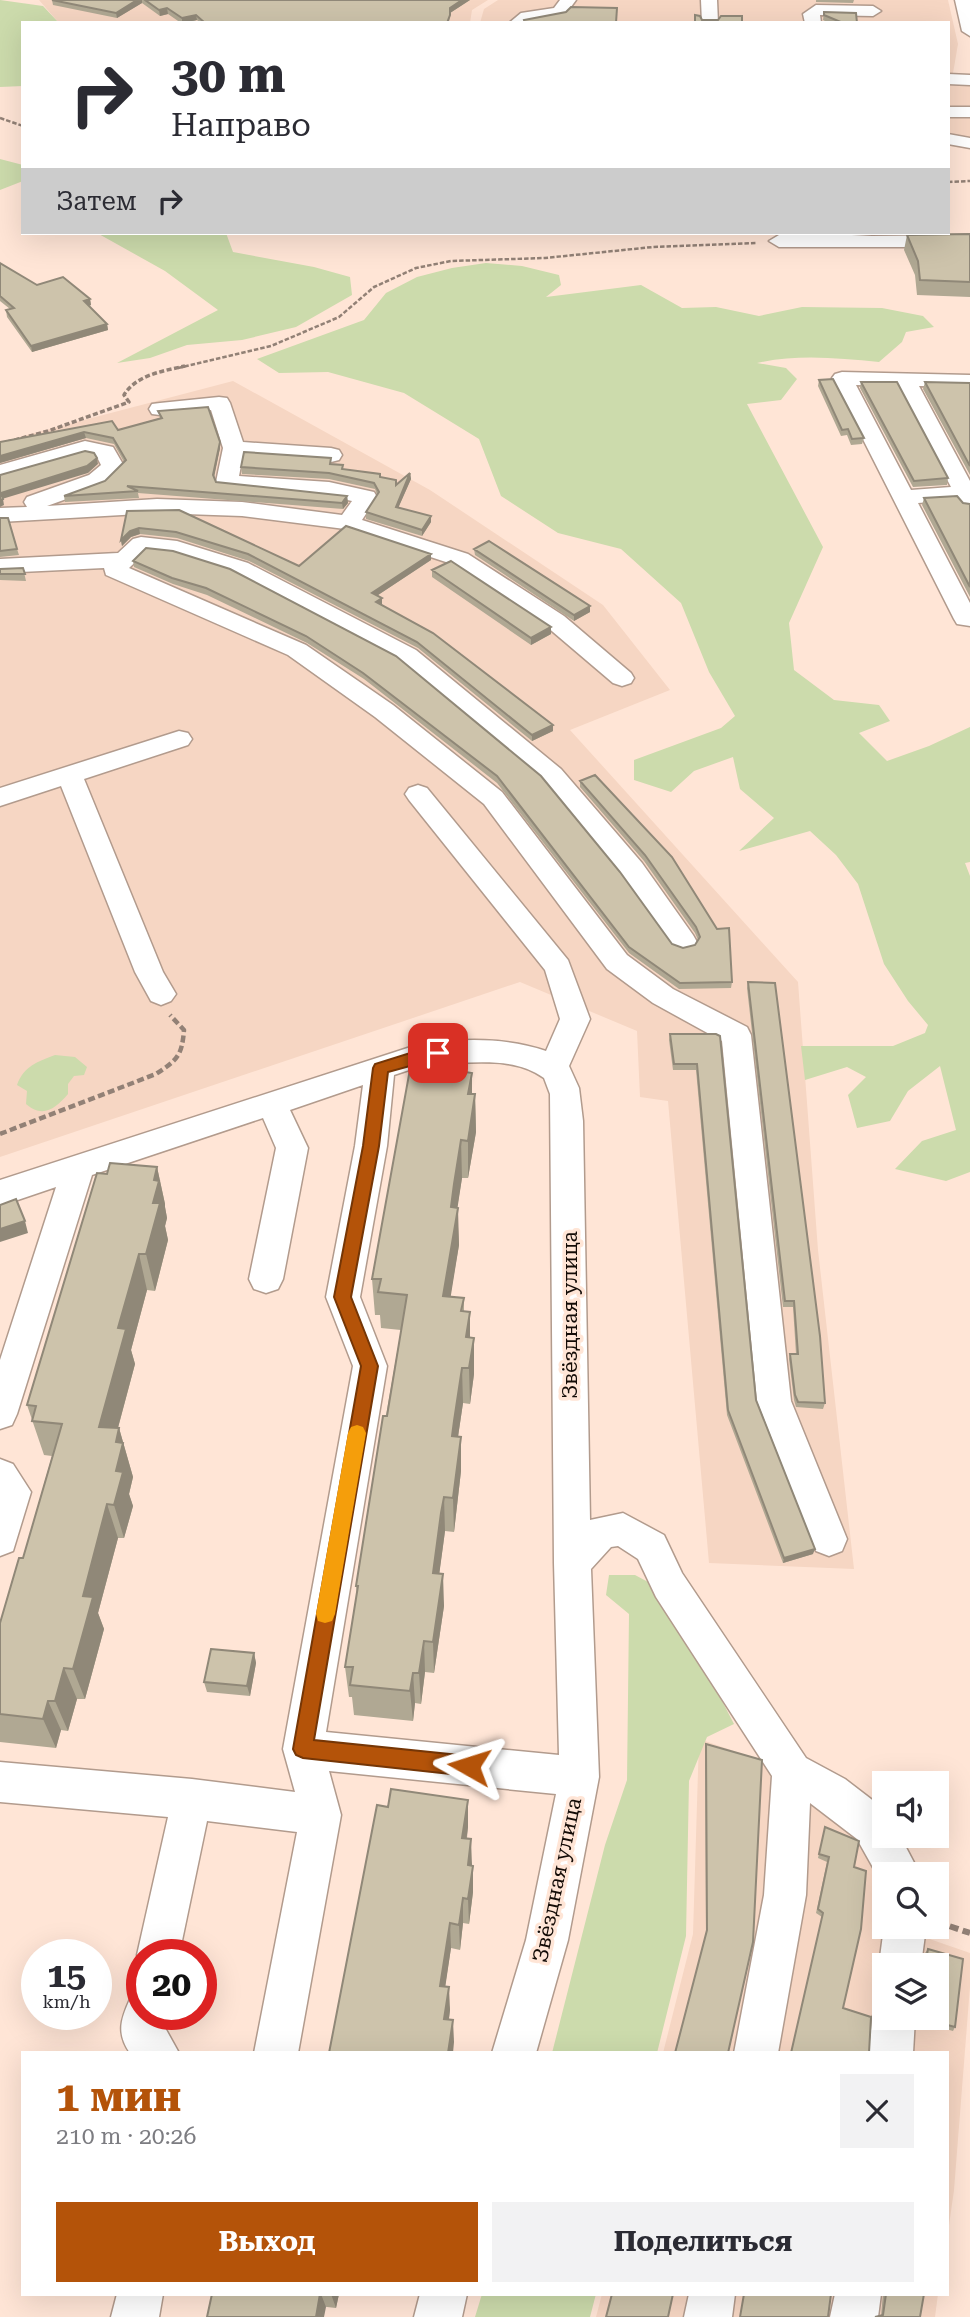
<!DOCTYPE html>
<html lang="ru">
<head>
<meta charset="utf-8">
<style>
  :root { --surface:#fff; --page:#f2f2f3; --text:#2b2b33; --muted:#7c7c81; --accent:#b45309 }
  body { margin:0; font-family:"Roboto Serif",serif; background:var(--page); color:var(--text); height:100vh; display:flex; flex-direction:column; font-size:26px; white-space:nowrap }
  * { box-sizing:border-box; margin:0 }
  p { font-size:23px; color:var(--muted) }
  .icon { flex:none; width:38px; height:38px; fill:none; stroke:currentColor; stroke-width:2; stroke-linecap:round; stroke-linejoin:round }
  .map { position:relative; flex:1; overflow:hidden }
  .sheet { position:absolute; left:21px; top:2051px; width:928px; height:245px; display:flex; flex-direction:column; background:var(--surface); border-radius:0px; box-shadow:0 7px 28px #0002 }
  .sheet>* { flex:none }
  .guide { position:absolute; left:21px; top:21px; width:929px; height:214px; border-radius:0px; box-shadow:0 7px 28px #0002; background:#fff; color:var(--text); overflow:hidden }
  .tools { position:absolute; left:872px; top:1771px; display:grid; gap:14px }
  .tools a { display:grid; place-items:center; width:77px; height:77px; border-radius:0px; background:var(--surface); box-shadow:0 7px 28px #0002; font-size:35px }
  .speed { position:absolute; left:21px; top:1939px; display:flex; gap:14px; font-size:35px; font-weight:700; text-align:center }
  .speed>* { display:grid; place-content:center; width:91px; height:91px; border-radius:50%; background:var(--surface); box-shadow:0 7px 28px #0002; line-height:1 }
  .speed small { font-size:18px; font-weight:400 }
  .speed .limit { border:10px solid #d22; background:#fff; color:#111 }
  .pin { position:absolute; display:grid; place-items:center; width:60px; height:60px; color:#fff; margin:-30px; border-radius:14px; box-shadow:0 4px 10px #0006 }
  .me { position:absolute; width:77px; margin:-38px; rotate:276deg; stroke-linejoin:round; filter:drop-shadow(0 0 5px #0008) }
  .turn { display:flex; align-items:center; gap:24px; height:147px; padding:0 35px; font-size:32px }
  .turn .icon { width:91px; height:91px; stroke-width:2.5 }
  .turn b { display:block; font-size:49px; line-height:60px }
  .then { display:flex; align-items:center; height:66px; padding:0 35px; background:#0003; gap:14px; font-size:26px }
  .round { display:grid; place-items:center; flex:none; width:74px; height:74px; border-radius:0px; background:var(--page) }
  .summary { display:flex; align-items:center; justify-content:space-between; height:119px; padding:0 35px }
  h1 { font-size:42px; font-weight:700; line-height:52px; color:var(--accent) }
  .cta { display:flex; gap:14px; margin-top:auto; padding:14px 35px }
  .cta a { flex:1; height:80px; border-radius:0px; background:var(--accent); color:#fff; font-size:28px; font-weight:700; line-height:80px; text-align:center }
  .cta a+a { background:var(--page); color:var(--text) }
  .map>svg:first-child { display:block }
  .built { fill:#f6d6c3; fill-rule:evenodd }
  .green { fill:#ccdbac }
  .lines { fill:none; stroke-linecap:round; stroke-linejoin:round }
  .minor-casing { stroke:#b29b8d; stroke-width:3 }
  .path-far3 { stroke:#928176; stroke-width:2.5; stroke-dasharray:4.5 2; stroke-linecap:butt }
  .path-far2 { stroke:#928176; stroke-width:3.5; stroke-dasharray:5 2.5; stroke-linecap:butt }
  .path-far1 { stroke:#928176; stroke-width:4.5; stroke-dasharray:7 3.5; stroke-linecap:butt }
  .path { stroke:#928176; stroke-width:6; stroke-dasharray:9 4.5; stroke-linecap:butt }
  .minor { fill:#fff; fill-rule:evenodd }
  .wall { fill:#b0a893 }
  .shaded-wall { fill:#908878 }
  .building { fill:#cdc3ab; stroke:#908878; stroke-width:2 }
  .route { fill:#b45309; stroke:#753606; stroke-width:2 }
  .slow { fill:#f59e0b }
  .labels { text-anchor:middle; stroke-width:7; stroke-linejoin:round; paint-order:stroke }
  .street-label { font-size:21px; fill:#130b06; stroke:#ffe5d6 }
</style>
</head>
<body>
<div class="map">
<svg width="970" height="2317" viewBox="0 0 970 2317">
  <rect width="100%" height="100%" fill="#ffe5d6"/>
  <!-- built -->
  <path class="built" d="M39,0h449l-16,10 -2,13h-411z
    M498,0h450l10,44 -5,29 -4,1 -1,-51h-468l4,-14z
    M949,82l21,4v63l-21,-3z
    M233,381l197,109 173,115 67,85 -100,40 228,252 20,268 36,319 -145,-6 -41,-462 -28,-4 -3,-66 -117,-49 -520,175v-715z
    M699,1739l146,50 39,47h12l5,4 7,34h-24v53h35l2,9 49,17v34l-16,203 -7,49v-186h-284l30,-119zM884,1965h52v53h-52z
    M602,2294h336l-3,23h-339z"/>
  <!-- green -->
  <path class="green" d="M0,0l43,6 16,17h-36v63l-23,1z
    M0,159l23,6v16l-23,9z
    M97,233h129l7,19 81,15 36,10 2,18 -56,32 -54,13 -55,5 -37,13 -33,5 101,-53 -53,-39z
    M486,263l36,3 37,9 2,10 -15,12 95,-12 41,23 34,-1 43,9 43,-9 80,1 41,8 11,11 -28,5 -4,10 -23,20c-42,-4 -81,-8 -122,1l29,5 11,11 -16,21 -34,4 76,143 -34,76 5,47 40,30 45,5 11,16 -31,12 28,28 42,-15 41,-19v135l-5,1 5,13v296l-24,9 -51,-12 27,-28 34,-11 -16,-64 -32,25 -18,30 -33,7 -9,-33 18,-18 -19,-10 -42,13 -4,-34h92l32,-13 3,-8 -20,-24 -24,-37 -26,-80 -22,-29 -26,-24 -71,20 35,-33 -34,-29 -7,-32 -39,14 -23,21 -37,-12v-20l87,-32 14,-12 -26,-44 -28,-69 -60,-54 -63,-16 -57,-37 -22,-57 -75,-46 -76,-21 -49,1 -22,-14 107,-39 22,-27 31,-16 35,-9z
    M55,1055l20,2 12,10 -3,8 -10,1 -6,8v10c-12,14 -25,25 -42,10l1,-13 -10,-6c7,-19 20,-23 38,-30z
    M609,1575h26l30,16 69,133 -27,13 -18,44 -3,155 -29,117h-105l53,-208 22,-65 2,-166 -23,-19z
    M482,2294h114l-6,23h-115z"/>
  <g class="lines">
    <defs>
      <path id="minor" d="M560,0h16l-11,15 -37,8h-19l12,-10 33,-5z
        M701,0h16l1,23h-16z
        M955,0h15v36l-8,-5z
        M816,5l57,1 8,5 -8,5 -53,-1 1,8h-16l-2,-9z
        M948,74l22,1v10l-22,-1z
        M948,107h22v10h-22z
        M948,134l22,4v10l-22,-4z
        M811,233l61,3 98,-1v12h-191l-10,-6 10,-6z
        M842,372l128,3v12l-51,-1 51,95v28l-8,-2 -5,-7 -39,3 52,100v23l-13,-2 -3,-5 -122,-241 3,-4zM856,385l42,1 53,101 -40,3z
        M219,397l8,1 3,5 13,39 88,6 8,2 3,5 -3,5 -8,2 -88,-7 -4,21 90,6 45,10 3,5 -15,23 106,34 96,62 67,57 3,5 -3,5 -9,3 -9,-3 -67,-57 -94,-62 -107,-35 -103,-13 -85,-3 -157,9v-14l27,-1 -3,-5 3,-5 62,-22 12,-10 -4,-8 -11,-2 -86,24v-14l85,-24 28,6 11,19 -19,19 -58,21 110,-7 85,3 100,13 10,-14 -23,-5 -110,-9 -3,-5 7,-34 -12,-38 -51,5 -8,-1 -3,-5 3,-5 8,-1z
        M141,537l36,4 71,22 168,87 145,119 81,94 51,72 4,7 -4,7 -10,3 -10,-3 -51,-72 -79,-96 -145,-121 -166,-87 -58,-18 -28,-3 -17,16 177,77 87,60 109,87 125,163 46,34 74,38 4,8 40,366 56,138 -5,12 -13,5 -13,-5 -59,-150 -35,-360 -69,-38 -46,-34 -123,-165 -109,-87 -87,-62 -182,-80 -2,-7 -104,5v-14l118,-6 15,-14z
        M179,731l9,2 4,6 -4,6 -104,34 79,193 13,22 -5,7 -10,4 -10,-4 -16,-29 -74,-186 -61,20v-18z
        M418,785l9,3 141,172 22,59 -21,47 10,22 4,33 7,399 33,-7 41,22 18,38 124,185 39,21 39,30v27h16l20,38h-36v13l-27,-48 -47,-36 -4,92 -28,158h-44l30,-158 8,-119 -116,-179 -18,-38 -20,-13 -7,1 -20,22 8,208 -31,163 -32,113h-44l34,-113 30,-146 -227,-23 12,44 -43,238h-44l43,-221 -90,-11 -28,134h-37v12l-5,-12 31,-138 -168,-15v-40l192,17 103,13 -12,-43 70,-383 -27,-69 29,-151 8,-61 -73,25 18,38 -25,131 -5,10 -12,4 -12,-4 -5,-10 27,-131 -13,-30 -171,57 -75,239 -5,11 -12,4v-69l56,-173 -56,19v-26l423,-137c41,-4 83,-6 123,8l14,-32 -15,-49 -136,-170 -4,-6 4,-6zM454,1063c31,-1 64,-4 90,15l6,16 4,469 5,192 -233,-23 61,-366 -27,-69 27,-151 7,-71 30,-10z
        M0,1459l13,5 18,28 -18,59 -13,5z
        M884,1927h42l-5,38h-37v12l-5,-12z
        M142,1994v20h24l-2,12 15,27h-49c-14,-20 -9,-34 0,-54z
        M884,2001v17h31l-2,35h-44l3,-35 7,-15z
        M117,2294h46l-4,23h-48z
        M420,2294h47l-5,23h-48z
        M689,2294h46l-3,23h-48z
        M835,2294h46l-3,23h-48z"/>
    </defs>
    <!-- minor casing -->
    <use href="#minor" class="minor-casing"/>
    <!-- path-far3 -->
    <path class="path-far3" d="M0,118l23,8
      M948,182l22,-1
      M178,368l93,-22 68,-29 35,-30 42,-19 35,-7 94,-3 108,-11 104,-4"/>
    <!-- path-far2 -->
    <path class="path-far2" d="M0,444l48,-13 81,-29 -5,-7c12,-20 39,-24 61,-29"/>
    <!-- path-far1 -->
    <path class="path-far1" d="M0,1134l156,-60c21,-14 26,-18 28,-44l-14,-15"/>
    <!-- path -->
    <path class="path" d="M937,1922l33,11"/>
    <!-- minor -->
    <use href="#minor" class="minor"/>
  </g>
  <!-- wall -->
  <path class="wall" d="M52,0h418l-20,13 -1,10h-249l-3,-3 -10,3h-6l-13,-9 -8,2 -18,-13 -25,15 -64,-13z
    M816,0h38l-1,3 -37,-1z
    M824,12l33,11h-28l-6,-3z
    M970,234v63l-53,-2 -2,-20 -11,-25 3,-15z
    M0,263l37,22 53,14 1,6 -2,1 18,18 1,6 -76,22 -25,-35 -1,-7 4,-1 -10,-8z
    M819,380l45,58 -2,6 -11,1 -4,-10 -6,1 -23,-50z
    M861,382l87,96 -1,7 -34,2 -53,-99z
    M925,382l45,1v92l-47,-86z
    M158,411l62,31v6l-6,30 2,4 131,14 1,7 -5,6 -205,-16 1,5 -74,4 -1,-6 41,-15 19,-19 -10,-18 -28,-6 -86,25v-21l112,-21 6,9 42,-12z
    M331,458v6l13,5 36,8 16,8 14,-12 1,6 -13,29 33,14 -9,14 -56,-17v-7l11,-17 -2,-6 -46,-10 -87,-5 -1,-7z
    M924,498l46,6v93l-48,-92z
    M127,511l172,55 132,-6 -53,35 4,3 -1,6 172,127 -21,10 -114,-93 -169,-87 -72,-23 -37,-4 -9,3 -9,9 -1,-6z
    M0,518l17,31 2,6 -19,2z
    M474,549l116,57v6l-16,9 -99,-66z
    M133,561l263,95 276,288 11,4 12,-3 3,-5 -3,-7 -51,-72 -64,-74v-6l15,-6 137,207 -1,6 -52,1 -50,-36 -132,-170 -133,-104 -57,-36 -100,-48 -34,-11 -39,-17z
    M23,568l3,13 -26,-1v-11z
    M432,570l119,57v7l-20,11 -99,-68z
    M748,982l77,421 -2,6 -27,-2 -2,-7 -5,-41 1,-5h6l-3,-47h-10l-36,-319z
    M670,1034h46l40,366 57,154 -30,9 -56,-148 -31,-345h-23l-4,-30z
    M466,1061v11l6,22h3l1,38 -8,46h-6l-5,30 2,37 -9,52 14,1v13l6,27 4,36 -4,30 -7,-1 -5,34 3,34 -7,61 -9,-1 -2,15 -4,28 5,32 -10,67 -9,-1 -4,32 -6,-1 -2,18 -59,-6 -2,-18h-3l-4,-30 12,-72 -1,-9 45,-256 -20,-2 -1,-13h-5l-3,-36 46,-209z
    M157,1167l8,37v3l2,11 -2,8 3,14 -13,51 -8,-1 -16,60 4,14 -17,64h1l14,49 -4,17 4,12 -9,32h-6l-20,75 6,16 -19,70h-8l-9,32 -7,-1 -5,18 -56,-6v-119l23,-65 29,-102 -8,-1 -17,-50 80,-231z
    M254,1653l2,10 -6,33 -43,-4 -3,-10z
    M706,1744l56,16 -56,174 -1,-185z
    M468,1800v27l-1,11 5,28 1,26 -4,32 -6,-1 -3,27 -9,-2 -6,38 5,24 -1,9 5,23 -66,-235z
    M825,1827l29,40 -11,141 26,45h-78l31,-136 -6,-4 11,-51 -9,-4z
    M928,1949l35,10 -8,68 -2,4 -36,-10 -1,-3h20v-53h-13l2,-12z
    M212,2294h127l-3,14z
    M883,2294h41l-43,22z"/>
  <!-- shaded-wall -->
  <path class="shaded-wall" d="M137,0h5v3l-25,15 -1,-5z
    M462,0h8l-20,13v-5z
    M167,8l1,6 -8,2 -1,-6z
    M196,15l1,5 -15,3v-5z
    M90,299l1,6 -6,2 -1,-6z
    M107,324l1,6 -76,22 -1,-6z
    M84,432l2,6 -86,25v-7z
    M220,442v6l-7,33v-6z
    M97,458l1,6 -10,9 -86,26 -1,-6z
    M410,473l1,6 -15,34v-6z
    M347,496l1,7 -5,6 -1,-6z
    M3,499l1,6 -4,2v-7z
    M431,516v6l-9,14v-6z
    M139,528l1,6 -9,3 -9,9 -1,-6 9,-9z
    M431,554v6l-59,39v-6z
    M382,598v6l-5,4 -1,-6z
    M590,606v6l-16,9v-6z
    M551,627v7l-20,11v-7z
    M553,725v6l-21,10v-6z
    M472,1073v38l-4,-17z
    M475,1094l1,38 -8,46v-37z
    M461,1140l1,38 -10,66 -1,-37z
    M157,1167l8,37v3l2,11 -2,8 3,14 -13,51 -9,-37 8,-74z
    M458,1208l1,37 -14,87 -2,-36z
    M25,1221l3,12 -28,9v-13z
    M139,1254l8,36 -16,60 4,14 -26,97 -10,-34 19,-99z
    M470,1312v36l-4,-11z
    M474,1338v36l-4,30 -1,-36z
    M462,1368l1,35 -10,67 -1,-34z
    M119,1428l14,49 -4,17 4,12 -9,32 -10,-33 2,-34v-29z
    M461,1437v34l-7,61 -1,-34z
    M444,1497l1,34 -10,75 -2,-33z
    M107,1504l11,34 -20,75 6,16 -19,70 -12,-30 10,-73z
    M815,1549l-2,5 -30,9 1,-5z
    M443,1574l1,32 -10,67 -1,-31z
    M424,1641l1,31 -4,32 -2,-31z
    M254,1653l2,10 -6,33 -3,-10z
    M64,1668l13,31 -9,32 -13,-30z
    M413,1673l2,30 -2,18 -3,-30z
    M48,1701l13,29 -5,18 -13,-29z
    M468,1800v27l-5,37 -1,-26z
    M471,1839l1,27 -4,-1z
    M473,1866v26l-4,32 -1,-25z
    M463,1898v25l-3,27 -1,-25z
    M450,1923l1,25 -9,61 -2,-23z
    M449,1987l1,23 -4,31 -2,-22z
    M453,2020l1,22 -1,11h-5z
    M320,2294h1l5,13 -2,10h-8z
    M331,2294h8l-3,14z"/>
  <!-- building -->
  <path class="building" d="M52,0h85l-21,13z
    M145,0h317l-12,8v7l-3,8h-242l-9,-8 -14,3 -15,-10 -8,2z
    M571,7l46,1 -1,15h-91l-1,-3 42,-8z
    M824,12l32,1 1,10h-14l-19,-8z
    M695,15l5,1 2,4h16l3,-4h21v7h-47z
    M970,234v48l-50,-2 -2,-19 -11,-26z
    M0,263l37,22 26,-8 27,22 -6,2 23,23 -76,22 -25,-36 8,-2 -14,-12z
    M833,379l31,59 -12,1 -4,-10 -6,1 -23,-50z
    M861,382h36l51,96 -34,3z
    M925,382l45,1v83z
    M208,407l12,35 -7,33 3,7 131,14 -5,7 -215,-17 11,5 -74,5 41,-15 21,-21 -13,-22 -29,-6 -84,24v-14l112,-21 6,9 44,-12 -4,-7z
    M85,451l9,2 3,5 -10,8 -86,27 2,6 -3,1v-25z
    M244,452l87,6 -1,6 13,1 -1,4 38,5v3l16,3v5l14,-12 -14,34 35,9 -9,14 -56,-18 13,-20 -5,-9 -45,-10 -88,-6z
    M957,496l6,7 7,1v83l-46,-89z
    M179,510l120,56 47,-40 85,28 -59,39 10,5 -6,4 57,31 120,92 -21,10 -115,-93 -169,-88 -72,-22 -37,-4 -9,3 -9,9 6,-29z
    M0,518h8l9,31 -17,2z
    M489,541l101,65 -16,9 -100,-66z
    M146,548l27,3 57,18 166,87 145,120 79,96 52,72 11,4 12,-3 5,-8 -4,-10 -51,-72 -65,-74 15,-6 77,82 45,72 12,-1 3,54 -52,1 -51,-36 -132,-171 -134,-103 -57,-37 -100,-48 -34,-10 -39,-17z
    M451,561l100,66 -20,11 -99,-68z
    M23,568l2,6h-25v-5z
    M748,982l27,1 45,353 5,67 -27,-1 -3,-7 -5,-41h8l-4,-53h-9z
    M670,1034h46l4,2 36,364 59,149 -31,9 -56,-148 -31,-346h-23z
    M420,1057l46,4 -1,11 7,1 -4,21h7l-7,47 -7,-1 -7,44 -3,23 7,1 -15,88 21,2 -3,13 9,1 -4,25 8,1 -5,30h-7l-8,53 -2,15 9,1 -8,61 -9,-1 -3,16 -8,60 10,1 -10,68 -9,-1 -5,32h-6l-3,18 -60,-6 3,-18h-8l13,-81h-2l27,-170h4l20,-121 -29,-3 3,-13h-9l38,-210 8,1z
    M110,1163l47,4 -3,13 5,1 -6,22h7l-14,51h-7l-21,74 8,1 -27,98 20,1 -3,14 7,1 -7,28 7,1 -9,33 -7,-1 -24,92 10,1 -20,72 -9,-1 -9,33h-7l-5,18 -43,-5v-91l19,-65h4l39,-134 -30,-3 4,-15 -9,-1 70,-232 10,1z
    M16,1199l9,22 -25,8v-24z
    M211,1649l43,4 -7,33 -43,-4z
    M706,1744l56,16 -9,182 -25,111h-53l32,-123z
    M391,1789l77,11 -6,38 9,1 -3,26 5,1 -5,33 -5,-1 -4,27 -9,-2 -10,63 9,1 -5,32 9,1 -5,33h-119l48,-248 11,2z
    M825,1827l34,14 -5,26 12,4 -5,58 -18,79 28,9 -2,36h-78l32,-140 -5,-4 11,-52 -10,-3z
    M928,1949l35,10 -8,68 -34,-9h15v-53h-11z
    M212,2294h108l-4,23h-109z
    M612,2294h61l-5,23h-62z
    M744,2294h87l-3,23h-88z
    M886,2294h38l-4,23h-45l8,-2z"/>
  <!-- route -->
  <path class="route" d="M438,1047l5,2 2,4 -2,4 -55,15 -9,74 -28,151 27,69 -64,374 155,16 7,3 3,7 -3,7 -7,3 -166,-18 -7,-3 -3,-6 68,-383 -27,-69 29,-151 10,-78 2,-4 48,-15z"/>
  <!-- slow -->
  <path class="slow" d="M357,1425l6,2 3,6 -31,181 -3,7 -7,2 -7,-2 -2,-7 32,-181 3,-6z"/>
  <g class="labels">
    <!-- street labels -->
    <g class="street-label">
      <text transform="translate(570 1315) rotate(-90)" y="7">Звёздная улица</text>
      <text transform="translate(557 1880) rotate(-78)" y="7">Звёздная улица</text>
    </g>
  </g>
</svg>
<div class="tools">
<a><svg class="icon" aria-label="sound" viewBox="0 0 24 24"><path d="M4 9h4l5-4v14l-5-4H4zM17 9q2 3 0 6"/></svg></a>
<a><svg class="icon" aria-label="search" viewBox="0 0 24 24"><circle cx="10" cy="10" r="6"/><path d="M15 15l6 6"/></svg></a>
<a><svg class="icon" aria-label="layers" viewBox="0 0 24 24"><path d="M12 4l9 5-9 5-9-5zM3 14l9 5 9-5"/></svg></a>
</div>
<div class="speed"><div>15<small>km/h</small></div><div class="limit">20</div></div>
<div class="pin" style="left:438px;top:1053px;background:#d93025"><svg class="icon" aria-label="arrive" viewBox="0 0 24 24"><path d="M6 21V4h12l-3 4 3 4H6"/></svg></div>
<svg class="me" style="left:469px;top:1766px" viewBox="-20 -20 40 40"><path d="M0-17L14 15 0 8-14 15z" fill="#b45309" stroke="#fff" stroke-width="4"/></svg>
<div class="guide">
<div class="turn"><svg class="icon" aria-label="right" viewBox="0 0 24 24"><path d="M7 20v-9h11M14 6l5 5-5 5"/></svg><div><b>30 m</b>Направо</div></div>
<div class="then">Затем<svg class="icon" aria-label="right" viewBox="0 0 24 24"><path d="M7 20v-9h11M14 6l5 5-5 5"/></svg></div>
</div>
<section class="sheet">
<div class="summary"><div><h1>1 мин</h1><p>210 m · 20:26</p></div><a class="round"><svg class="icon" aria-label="close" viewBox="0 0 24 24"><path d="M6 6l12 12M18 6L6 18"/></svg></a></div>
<div class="cta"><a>Выход</a><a>Поделиться</a></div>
</section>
</div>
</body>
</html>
